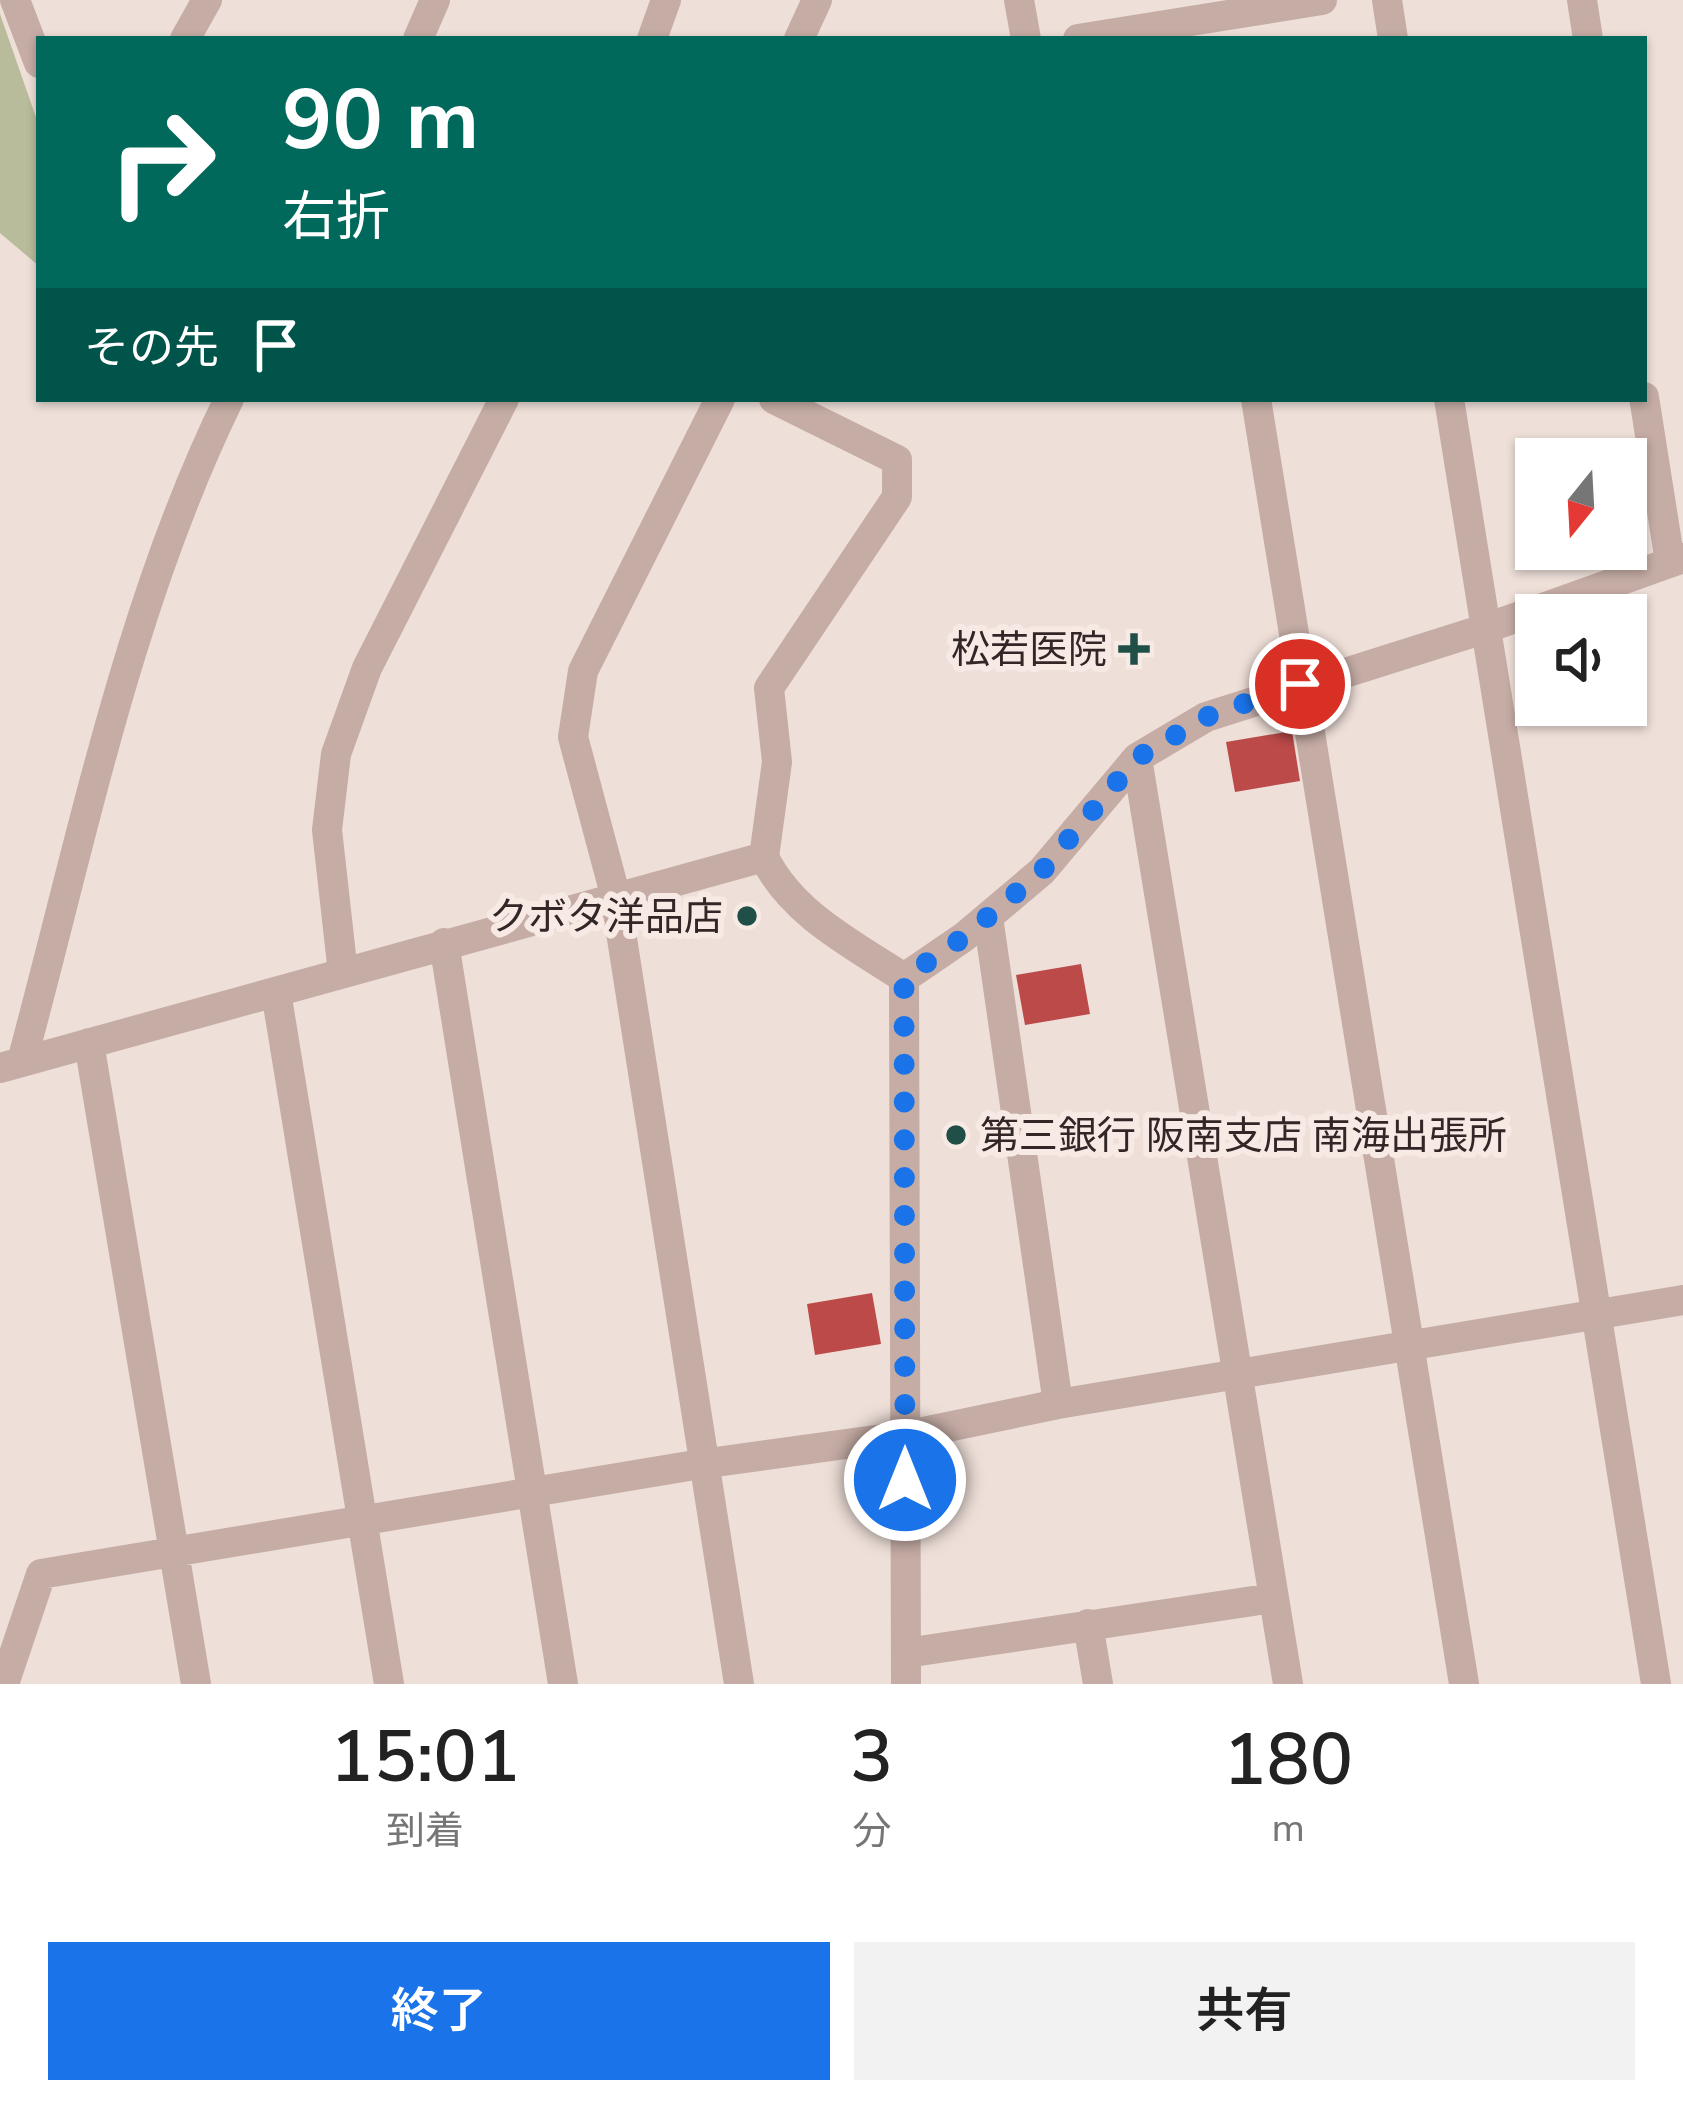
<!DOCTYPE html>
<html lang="ja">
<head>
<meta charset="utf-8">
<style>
  :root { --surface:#fff; --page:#f2f2f2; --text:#222; --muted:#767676; --accent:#1a73e8 }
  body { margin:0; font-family:"Nunito Sans","Noto Sans JP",sans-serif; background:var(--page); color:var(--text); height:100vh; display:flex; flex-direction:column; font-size:45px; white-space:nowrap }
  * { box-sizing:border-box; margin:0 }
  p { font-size:39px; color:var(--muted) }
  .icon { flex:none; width:66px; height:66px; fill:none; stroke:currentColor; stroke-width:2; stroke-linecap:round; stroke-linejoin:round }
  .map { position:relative; height:1684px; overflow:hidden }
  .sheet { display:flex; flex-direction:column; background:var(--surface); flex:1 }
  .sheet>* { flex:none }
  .guide { position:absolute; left:36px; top:36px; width:1611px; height:366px; border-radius:0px; box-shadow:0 3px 9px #0004; background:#00695c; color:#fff; overflow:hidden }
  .needle { width:78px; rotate:198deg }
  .controls { position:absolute; left:1515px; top:438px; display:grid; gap:24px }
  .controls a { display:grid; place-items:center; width:132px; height:132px; border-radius:0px; background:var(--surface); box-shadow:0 3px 9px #0004; font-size:60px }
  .pin { position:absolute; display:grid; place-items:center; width:102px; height:102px; color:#fff; margin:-51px; border:6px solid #fff; border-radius:50%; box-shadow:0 3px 12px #0007 }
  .me { position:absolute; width:132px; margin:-66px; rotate:0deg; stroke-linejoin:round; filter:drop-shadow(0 0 9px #0008) }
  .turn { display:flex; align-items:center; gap:42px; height:252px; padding:0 48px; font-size:54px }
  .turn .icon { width:156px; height:156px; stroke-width:2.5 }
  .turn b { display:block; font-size:84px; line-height:102px }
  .then { display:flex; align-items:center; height:114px; padding:0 48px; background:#0003; gap:24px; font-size:45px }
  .eta { display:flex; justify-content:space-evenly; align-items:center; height:204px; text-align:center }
  .eta b { font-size:72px; font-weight:600; line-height:84px }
  .cta { display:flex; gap:24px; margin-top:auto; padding:24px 48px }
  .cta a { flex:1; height:138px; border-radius:0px; background:var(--accent); color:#fff; font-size:48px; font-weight:600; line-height:138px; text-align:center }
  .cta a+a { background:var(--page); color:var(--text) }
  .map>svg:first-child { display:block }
  .green { fill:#b8bc9a }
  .building { fill:#bb4a49 }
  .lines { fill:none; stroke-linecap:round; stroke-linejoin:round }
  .minor { stroke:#c5aca5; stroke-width:30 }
  .route { stroke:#1a73e8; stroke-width:21; stroke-dasharray:0 37.8 }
  .poi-dot { fill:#1f4f47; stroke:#f7e9e4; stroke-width:4.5 }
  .labels { text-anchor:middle; stroke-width:12; stroke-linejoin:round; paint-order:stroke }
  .poi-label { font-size:39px; fill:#322726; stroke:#f7e9e4; text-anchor:end }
</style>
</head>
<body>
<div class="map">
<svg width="1683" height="1684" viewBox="0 0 1683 1684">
  <rect width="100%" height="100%" fill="#eedfd8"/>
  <!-- green -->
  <path class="green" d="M0,14l39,112v140l-39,-33z"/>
  <!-- building -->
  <path class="building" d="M1292,731l8,50 -65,11 -9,-50z
    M1081,964l9,50 -65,11 -9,-50z
    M872,1293l9,51 -66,11 -8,-51z"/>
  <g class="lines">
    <!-- minor -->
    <path class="minor" d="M15,0l24,63
      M1019,0l7,39
      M1387,0l6,39
      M1582,0l6,39
      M185,39l22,-39
      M418,39l17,-39
      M652,39l14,-39
      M799,39l18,-39
      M1078,39l244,-39
      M1644,397l26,165
      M720,399l-137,272 -10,66 42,157 124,790
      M774,399l123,61v37l-128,191 8,74 -13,95c28,57 88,87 140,121
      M1256,399l208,1285
      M1449,399l207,1285
      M1137,758l151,926
      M988,917l70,487
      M444,943l119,741
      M343,973l-16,-143 9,-76 31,-86 137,-269
      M904,978l60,-41 78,-66 95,-113 69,-41 278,-88 199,-71
      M904,978l2,706
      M276,992l113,692
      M89,1043l107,641
      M22,1061c60,-221 106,-456 207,-662
      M0,1068l764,-211
      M1088,1624l10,60
      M906,1653l367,-55
      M4,1684l37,-110 660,-110 203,-28 154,-32 625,-104"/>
  </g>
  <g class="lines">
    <!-- route -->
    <path class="route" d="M905,1480l-1,-502 60,-41 78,-66 95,-113 69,-41 94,-33"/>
  </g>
  <!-- markers -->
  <g class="poi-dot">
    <path d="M1128 631h12v12h12v12h-12v12h-12v-12h-12v-12h12z"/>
    <circle cx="747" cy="916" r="12"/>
    <circle cx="956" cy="1135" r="12"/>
  </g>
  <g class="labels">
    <!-- poi labels -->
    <g class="poi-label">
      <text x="1107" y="663">松若医院</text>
      <text x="723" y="930">クボタ洋品店</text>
      <text x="980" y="1149" text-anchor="start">第三銀行 阪南支店 南海出張所</text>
    </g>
  </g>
</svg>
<div class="controls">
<a><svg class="needle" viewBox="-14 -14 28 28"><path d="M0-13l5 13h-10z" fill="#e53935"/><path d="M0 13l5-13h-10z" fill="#767676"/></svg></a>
<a><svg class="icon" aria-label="sound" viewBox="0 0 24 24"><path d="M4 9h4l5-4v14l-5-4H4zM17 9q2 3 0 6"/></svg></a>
</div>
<div class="pin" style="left:1300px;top:684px;background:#d93025"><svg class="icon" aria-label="arrive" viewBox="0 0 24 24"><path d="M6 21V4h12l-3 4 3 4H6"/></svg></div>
<svg class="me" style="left:905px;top:1480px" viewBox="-20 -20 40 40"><circle r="17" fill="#1a73e8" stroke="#fff" stroke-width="3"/><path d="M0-11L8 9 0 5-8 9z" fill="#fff"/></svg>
<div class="guide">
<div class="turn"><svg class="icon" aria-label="right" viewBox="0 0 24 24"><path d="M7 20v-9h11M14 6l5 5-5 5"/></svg><div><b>90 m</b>右折</div></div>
<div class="then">その先<svg class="icon" aria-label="arrive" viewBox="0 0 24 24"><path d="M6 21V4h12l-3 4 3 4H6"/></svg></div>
</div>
</div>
<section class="sheet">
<div class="eta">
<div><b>15:01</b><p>到着</p></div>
<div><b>3</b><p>分</p></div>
<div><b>180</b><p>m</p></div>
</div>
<div class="cta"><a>終了</a><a>共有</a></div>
</section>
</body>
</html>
